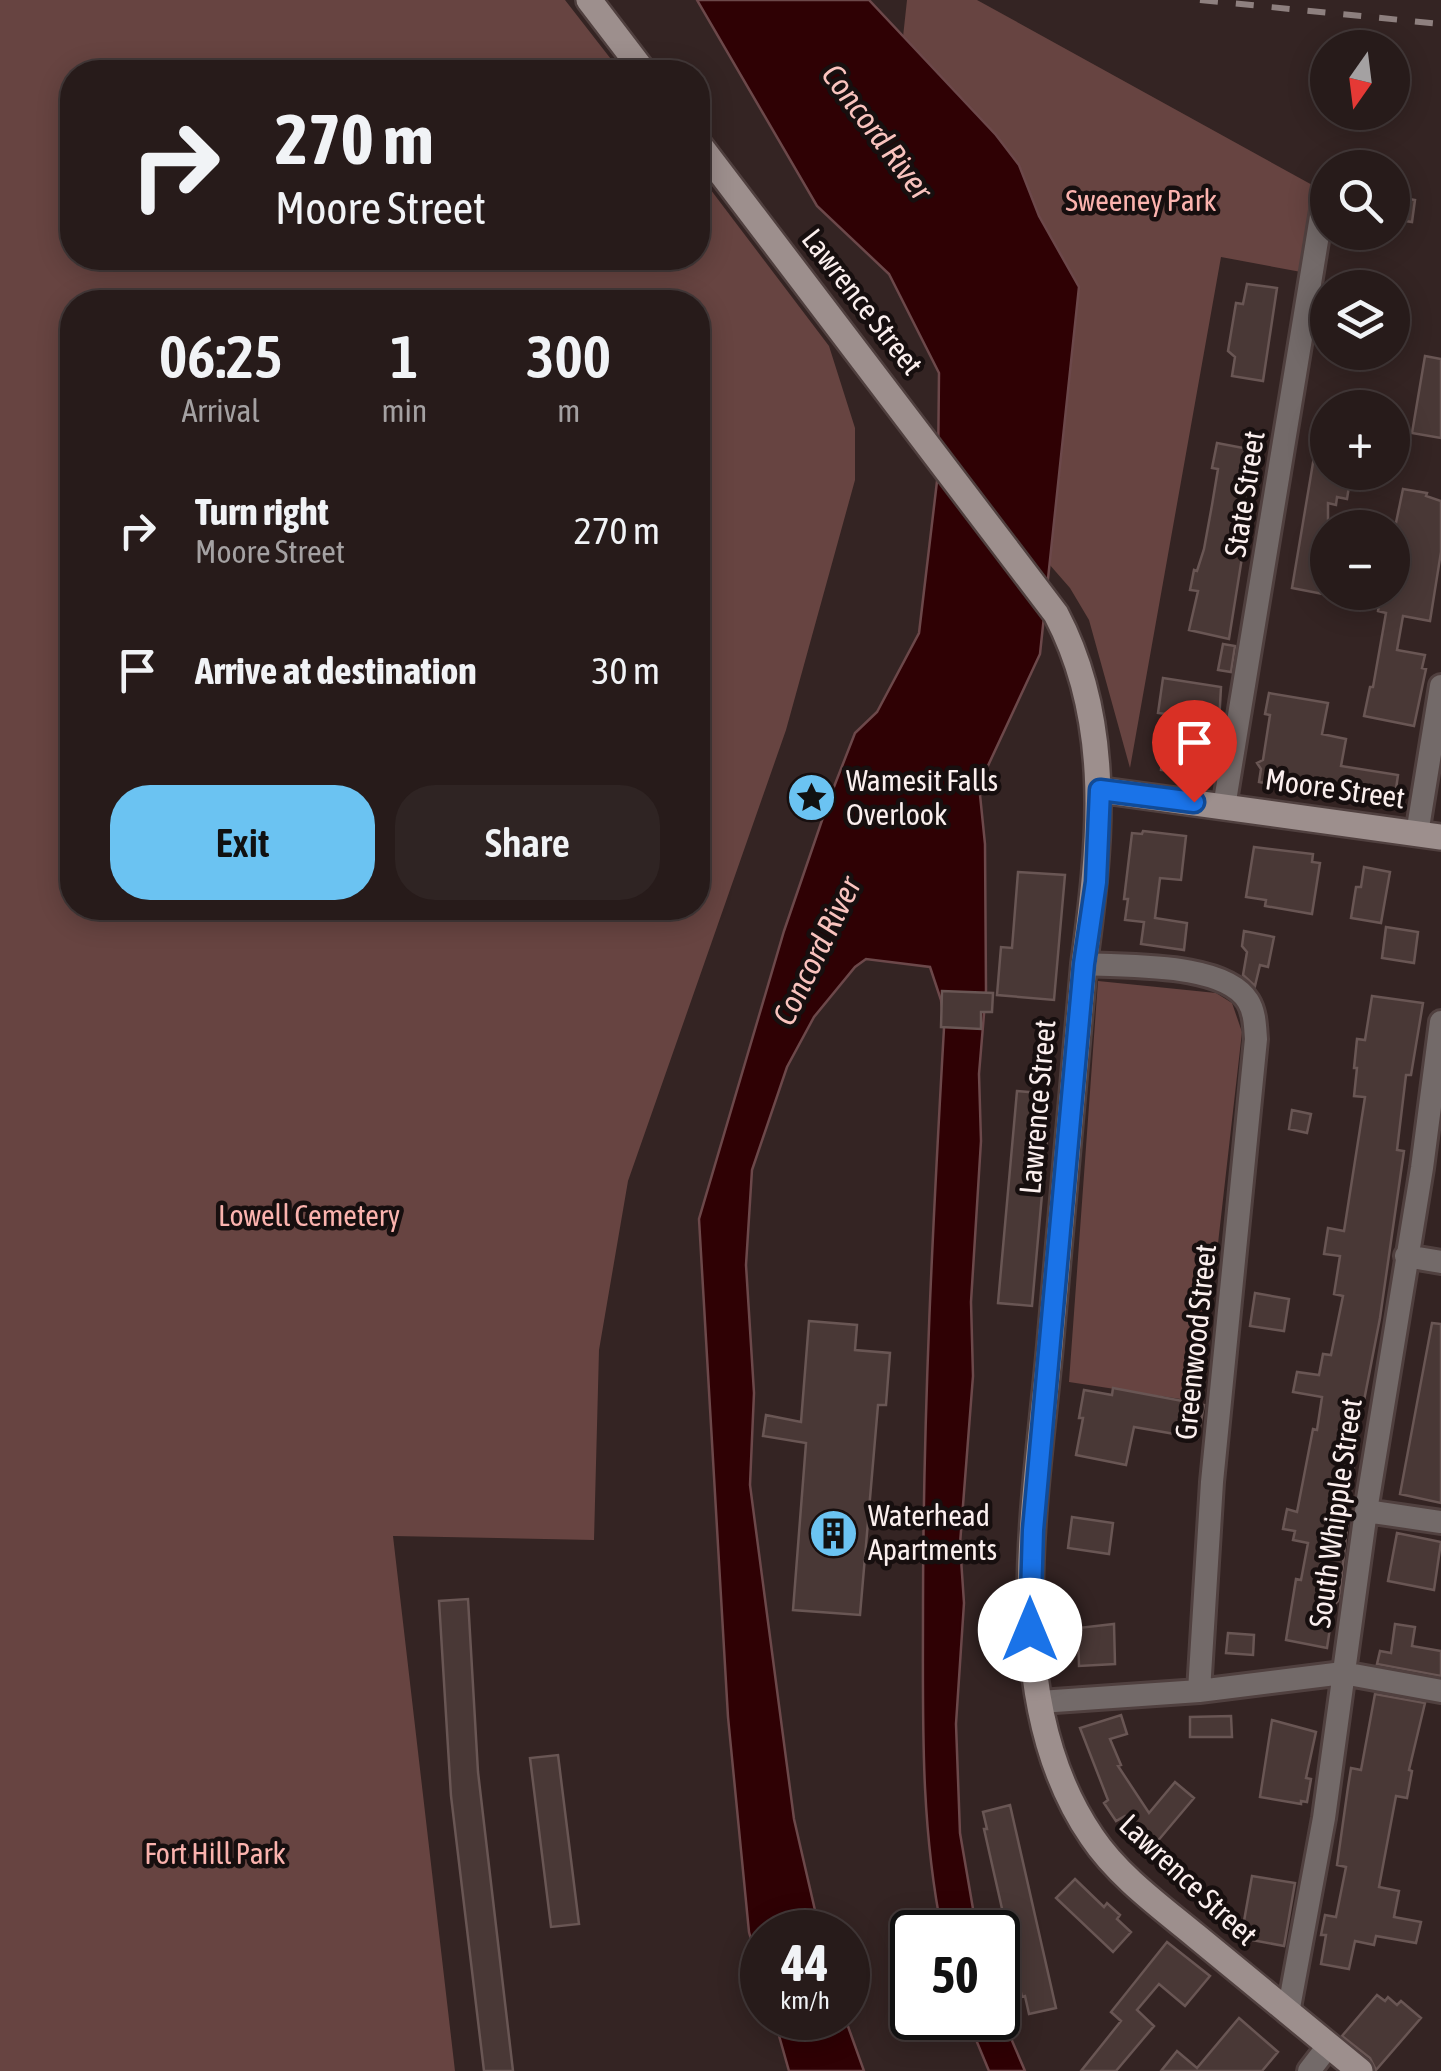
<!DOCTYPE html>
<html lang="en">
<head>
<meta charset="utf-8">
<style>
  :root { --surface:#271b1a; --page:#2f2423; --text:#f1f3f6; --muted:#a4a1a2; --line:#433939; --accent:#6bc3f2 }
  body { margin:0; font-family:"Asap Condensed",sans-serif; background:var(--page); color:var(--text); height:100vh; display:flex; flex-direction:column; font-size:38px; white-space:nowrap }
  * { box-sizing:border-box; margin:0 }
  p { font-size:32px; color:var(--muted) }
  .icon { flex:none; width:55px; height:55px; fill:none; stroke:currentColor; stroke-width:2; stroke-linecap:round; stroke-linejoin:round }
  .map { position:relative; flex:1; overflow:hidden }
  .side { position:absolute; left:60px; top:290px; width:650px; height:630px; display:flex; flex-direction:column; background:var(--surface); border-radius:40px; box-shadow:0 5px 25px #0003,0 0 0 2px var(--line) }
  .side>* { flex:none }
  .top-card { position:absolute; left:60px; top:60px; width:650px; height:210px; border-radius:40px; box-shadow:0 5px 25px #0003,0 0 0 2px var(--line); background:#271b1a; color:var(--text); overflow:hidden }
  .needle { width:65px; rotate:194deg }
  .buttons { position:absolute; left:1310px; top:30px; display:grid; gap:20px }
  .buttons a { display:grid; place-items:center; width:100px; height:100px; border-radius:50%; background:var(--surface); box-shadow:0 5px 25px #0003,0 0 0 2px var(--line); font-size:50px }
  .speed { position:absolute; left:740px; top:1910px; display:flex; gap:20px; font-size:50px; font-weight:700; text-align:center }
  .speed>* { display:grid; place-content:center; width:130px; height:130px; border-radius:50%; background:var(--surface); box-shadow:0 5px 25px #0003,0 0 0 2px var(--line); line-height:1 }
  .speed small { font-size:25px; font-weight:400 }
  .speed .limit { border:5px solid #111; border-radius:15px; background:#fff; color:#111 }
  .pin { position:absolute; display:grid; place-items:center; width:85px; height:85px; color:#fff; margin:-102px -42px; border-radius:50% 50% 50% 0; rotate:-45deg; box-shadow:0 0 10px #0007 }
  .pin .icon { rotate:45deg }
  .me { position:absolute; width:110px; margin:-55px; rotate:0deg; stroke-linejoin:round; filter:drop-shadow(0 0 8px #0008) }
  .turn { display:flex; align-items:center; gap:35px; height:210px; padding:0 50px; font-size:45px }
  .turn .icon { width:130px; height:130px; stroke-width:2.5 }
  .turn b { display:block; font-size:70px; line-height:85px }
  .eta { display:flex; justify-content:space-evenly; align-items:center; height:170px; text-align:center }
  .eta b { font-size:60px; font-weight:600; line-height:70px }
  .button { display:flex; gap:20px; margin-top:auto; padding:20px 50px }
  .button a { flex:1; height:115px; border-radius:40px; background:var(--accent); color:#111; font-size:40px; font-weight:600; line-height:115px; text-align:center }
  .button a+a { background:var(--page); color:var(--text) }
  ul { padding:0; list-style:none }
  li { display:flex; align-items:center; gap:30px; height:140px; padding:0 50px }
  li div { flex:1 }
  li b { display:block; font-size:38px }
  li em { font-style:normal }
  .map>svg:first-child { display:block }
  .green { fill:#674441; fill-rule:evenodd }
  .water { fill:#2f0104; stroke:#6c484a; stroke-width:2.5 }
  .building { fill:#493836; stroke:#695654; stroke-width:2.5 }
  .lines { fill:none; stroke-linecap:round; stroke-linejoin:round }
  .street-casing { stroke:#50403f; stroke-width:28 }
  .secondary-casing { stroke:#50403f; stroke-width:30 }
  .street { stroke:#736a69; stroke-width:22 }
  .secondary { stroke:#9d8f8d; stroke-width:25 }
  .rail { stroke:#8e807f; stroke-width:6; stroke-dasharray:18 18; stroke-linecap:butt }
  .route-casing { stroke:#114b97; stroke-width:25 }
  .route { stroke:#1a73e8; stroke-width:18 }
  .labels { text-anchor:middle; stroke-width:9; stroke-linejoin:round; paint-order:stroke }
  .park-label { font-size:30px; fill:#fbb3ae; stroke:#170f0f }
  .street-label { font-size:30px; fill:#fbefee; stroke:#170f0f }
  .poi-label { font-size:30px; fill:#fbefee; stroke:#170f0f; text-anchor:start }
  .water-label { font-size:32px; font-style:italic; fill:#f9c3be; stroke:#170f0f }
</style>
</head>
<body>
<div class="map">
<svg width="1441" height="2071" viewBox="0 0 1441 2071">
  <rect width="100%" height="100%" fill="#342423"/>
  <!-- green -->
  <path class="green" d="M0,0h565l56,72h-549v186h626v-85l131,173 26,82v52l-69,250 -158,451 -29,169 -5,190 -201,-4 62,535h-455zM72,302h626v606h-626z
    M907,0h70l348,192 -13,82 -91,-17 -91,511 -41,-148 -19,-32 -21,-24 30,-277 -40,-71 -20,-51 -23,-30 -93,-98z
    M1098,981l118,12 16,10 10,29 -42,370 -131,-20z"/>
  <!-- water -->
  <path class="water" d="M697,0h172l127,135 23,30 20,51 40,71 -39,367 -61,131 6,59 1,146 -7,84 2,67 -10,161 2,74 -13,168 4,59 -8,121 4,109 17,99h-35c-22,-110 -19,-213 -19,-325 0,-194 10,-386 21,-579l-3,-28 -11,-33 -64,-8 -11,8 -41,50 -27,50 -35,103 -6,95 8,128 -4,92 44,334 26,113h-58v46l-13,-46 -21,-215 -29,-498 85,-288 46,-134 25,-64 22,-21 42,-79 19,-160 1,-100 -50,-99 -72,-68z
    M998,2008l27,63h-36l-22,-53h31z
    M774,2018h71l19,53h-75z"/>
  <!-- building -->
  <path class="building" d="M1392,196l23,4 -3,22 -20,-3z
    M1247,284l30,4 -14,93 -31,-5 3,-19 -7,-6 8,-48 7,1z
    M1425,356l16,3v79l-29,-5z
    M1318,433h10v39l23,2 -4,25 -10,-2 -1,8 -8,-2v92l-36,-7z
    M1217,443l42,8 -30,188 -40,-9 9,-39 -8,-1 4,-20 3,1 7,-22 8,-44 6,-36 -6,-1z
    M1403,489l24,4 -1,3 15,5v51l-11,69 -27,-5 -6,34 28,5 -3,13 4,1 -12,57 -50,-10 6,-29h3l13,-74 -8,-2 3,-19h11v-50z
    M1223,644l12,2 -4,26 -13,-2z
    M1163,678l58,9 -2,36 -26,-4 -5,54 -27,-3 5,-56 -8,-1z
    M1269,693l59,10 -6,31 24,5 -5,27 57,9 -3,21 -81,-11 -1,7 -54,-10 2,-13 -4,-6 6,-3 7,-45 -5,-1z
    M1143,831l43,5 -5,44 -21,-2 -5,40 32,5 -3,27 -43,-6 3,-22 -19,-2 3,-21h-4l8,-66 10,1z
    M1254,847l59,7 -1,8 8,1 -8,51 -47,-8 1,-6 -20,-3z
    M1364,867l26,5 -9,51 -30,-5 5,-31h5z
    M1018,872l47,3 -11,125 -57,-5 4,-48 11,1z
    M1386,927l32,5 -4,31 -32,-5z
    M1244,931l30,6 -6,30 -8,-2 -5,21 -12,-11 4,-23 -5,-6z
    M942,991l51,2 -1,19h-11v17l-40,-2z
    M1372,996l51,7 -12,72h-5l-9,75 7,1 -24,167 -23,119 -17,155 -2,9 -25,24 17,3 -3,20 -41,-8 10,-61 5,1 7,-37 -15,-3 2,-9 -12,-2 4,-20 10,3 16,-83 4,1 5,-33 -29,-5 4,-20 22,3 4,-21 8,1 12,-59 -9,-2 6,-38 -16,-2 4,-26 16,3 21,-134 -11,-1 3,-28h-3l3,-29 8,1z
    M1017,1091l34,3 -19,212 -34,-3z
    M1292,1110l19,4 -4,19 -18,-4z
    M1255,1293l34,6 -5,32 -34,-5z
    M809,1321l48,4 -2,25 35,3 -4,52h-8l-18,210 -67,-5 13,-167 -43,-7 3,-21 35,7z
    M1432,1323l9,1v179l-41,-9z
    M1113,1388l91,17 -6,33 -64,-11 -8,38 -50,-10 7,-37h-4l5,-28 28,5z
    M1072,1517l41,6 -4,31 -41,-6z
    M1397,1533l44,9 -7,48 -46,-9z
    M468,1599l10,173 35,299h-29l-33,-275 -12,-195z
    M1114,1624l1,40 -36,2 -1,-38z
    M1395,1624l20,3 -3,19 29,5v25l-64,-12 3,-13 11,2z
    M1228,1633l26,2 -1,20 -27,-2z
    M1375,1694l50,9 -16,67 3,1 -5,27 -11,-2 -17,91 20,4 -5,26 27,5 -5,21 -40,-7 -2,9 -19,-4 -6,28 -28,-5 5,-29h-5l4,-20 11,2 10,-50 -9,-2 11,-78 3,-19 10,2z
    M1121,1715l6,19 -17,5 11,26 -3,1 31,47 26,-31 19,16 -38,45 -31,-27 -9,5 -12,-18 4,-3 -28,-72z
    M1231,1716l1,21h-42v-20z
    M1272,1720l44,12 -10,46 5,1 -4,23 -6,-1v3l-41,-7z
    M558,1755l21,169 -28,3 -21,-169z
    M1010,1805l46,203 -27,6 -4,-18 -3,1 -38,-168h3l-4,-17z
    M1252,1876l43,7 -11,63 -43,-8z
    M1075,1879l29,28 3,-4 13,12 -3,4 14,13 -18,20 -57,-54z
    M1167,1942l43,34 -25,30 -26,-22 -22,26 17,16 -38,45h-35l40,-50 -10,-9z
    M1377,1995l8,6 3,-4 9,8 4,-4 20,17 -45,52 -6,-12 -28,-22z
    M1239,2018l39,34 -16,19h-101l16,-20 20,17z"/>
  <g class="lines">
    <defs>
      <path id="street" d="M1224,807l101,-615
        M1417,834l24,-148
        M1084,964c42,3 140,-2 164,37 7,11 7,25 8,38l-44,443 -13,209
        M1406,1256l35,6
        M1366,1511l75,11
        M1040,1702l159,-11 144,-18 98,18
        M1288,2013l36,-195 42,-307 56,-343 19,-146
        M1309,2071l20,-26"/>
      <path id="secondary" d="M589,0l55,72
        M698,143l358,471c58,110 44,232 28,350 -12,124 -22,247 -33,370 -13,159 -56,362 41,503 26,39 69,70 104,99 54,45 109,90 164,135
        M1100,790l341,47"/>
    </defs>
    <!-- street casing -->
    <use href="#street" class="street-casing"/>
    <!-- secondary casing -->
    <use href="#secondary" class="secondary-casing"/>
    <!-- street -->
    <use href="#street" class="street"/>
    <!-- secondary -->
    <use href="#secondary" class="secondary"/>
    <!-- rail -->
    <path class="rail" d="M1200,0l241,24"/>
  </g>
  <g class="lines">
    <defs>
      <path id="route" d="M1030,1630l3,-100 51,-566 12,-82 4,-92 94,12"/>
    </defs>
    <!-- route casing -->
    <use href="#route" class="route-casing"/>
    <!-- route -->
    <use href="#route" class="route"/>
  </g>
  <!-- icons -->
  <defs>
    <symbol id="sight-disc" viewBox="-11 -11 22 22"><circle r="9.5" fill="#6bc3f2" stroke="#170f0f"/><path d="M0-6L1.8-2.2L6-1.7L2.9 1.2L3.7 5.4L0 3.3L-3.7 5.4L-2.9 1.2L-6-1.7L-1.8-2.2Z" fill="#111"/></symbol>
    <symbol id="building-disc" viewBox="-11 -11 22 22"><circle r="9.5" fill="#6bc3f2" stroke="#170f0f"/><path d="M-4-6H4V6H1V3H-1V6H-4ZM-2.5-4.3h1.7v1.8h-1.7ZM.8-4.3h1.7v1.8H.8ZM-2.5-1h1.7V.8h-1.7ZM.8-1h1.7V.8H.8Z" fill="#111"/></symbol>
  </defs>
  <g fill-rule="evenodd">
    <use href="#sight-disc" x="784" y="770" width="55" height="55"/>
    <use href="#building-disc" x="806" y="1506" width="55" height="55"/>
  </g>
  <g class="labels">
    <!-- park labels -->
    <g class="park-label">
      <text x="1141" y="211">Sweeney Park</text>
      <text x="309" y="1226">Lowell Cemetery</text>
      <text x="215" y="1864">Fort Hill Park</text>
    </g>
    <!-- street labels -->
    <g class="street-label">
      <text transform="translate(862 302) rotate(52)" y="10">Lawrence Street</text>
      <text transform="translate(1245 494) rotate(-81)" y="10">State Street</text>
      <text transform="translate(1335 789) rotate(8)" y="10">Moore Street</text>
      <text transform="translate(1038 1107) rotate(-85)" y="10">Lawrence Street</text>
      <text transform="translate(1196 1342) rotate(-84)" y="10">Greenwood Street</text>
      <text transform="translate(1336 1513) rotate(-82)" y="10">South Whipple Street</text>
      <text transform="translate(1188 1880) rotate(43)" y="10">Lawrence Street</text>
    </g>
    <!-- poi labels -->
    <g class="poi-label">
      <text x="846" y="791">Wamesit Falls<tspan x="846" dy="34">Overlook</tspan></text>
      <text x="868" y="1526">Waterhead<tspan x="868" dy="34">Apartments</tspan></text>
    </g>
    <!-- water labels -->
    <g class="water-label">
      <text transform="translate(877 132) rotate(53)" y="11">Concord River</text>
      <text transform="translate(817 951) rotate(-64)" y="11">Concord River</text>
    </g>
  </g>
</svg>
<div class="buttons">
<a><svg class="needle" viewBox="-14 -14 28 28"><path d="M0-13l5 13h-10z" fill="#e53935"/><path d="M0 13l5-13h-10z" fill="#a4a1a2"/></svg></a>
<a><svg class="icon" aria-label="search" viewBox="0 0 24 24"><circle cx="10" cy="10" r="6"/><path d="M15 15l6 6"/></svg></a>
<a><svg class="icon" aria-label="layers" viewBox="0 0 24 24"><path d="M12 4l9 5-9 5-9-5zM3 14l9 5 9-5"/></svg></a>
<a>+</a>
<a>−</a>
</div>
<div class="speed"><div>44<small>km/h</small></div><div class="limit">50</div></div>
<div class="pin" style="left:1194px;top:802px;background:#d93025"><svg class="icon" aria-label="arrive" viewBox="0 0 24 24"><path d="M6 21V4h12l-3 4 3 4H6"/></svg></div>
<svg class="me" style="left:1030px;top:1630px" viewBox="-20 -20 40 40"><circle r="19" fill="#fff"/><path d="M0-13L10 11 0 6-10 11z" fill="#1a73e8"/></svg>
<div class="top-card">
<div class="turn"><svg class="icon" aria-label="right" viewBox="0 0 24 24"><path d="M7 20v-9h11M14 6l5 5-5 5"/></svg><div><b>270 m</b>Moore Street</div></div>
</div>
<section class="side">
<div class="eta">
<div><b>06:25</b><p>Arrival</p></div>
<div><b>1</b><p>min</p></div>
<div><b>300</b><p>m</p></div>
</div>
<ul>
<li><svg class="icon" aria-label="right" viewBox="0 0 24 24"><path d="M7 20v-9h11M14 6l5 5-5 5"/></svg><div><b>Turn right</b><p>Moore Street</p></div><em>270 m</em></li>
<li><svg class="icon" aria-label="arrive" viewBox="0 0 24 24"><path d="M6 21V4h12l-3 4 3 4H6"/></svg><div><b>Arrive at destination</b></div><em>30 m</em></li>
</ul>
<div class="button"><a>Exit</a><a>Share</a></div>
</section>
</div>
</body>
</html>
